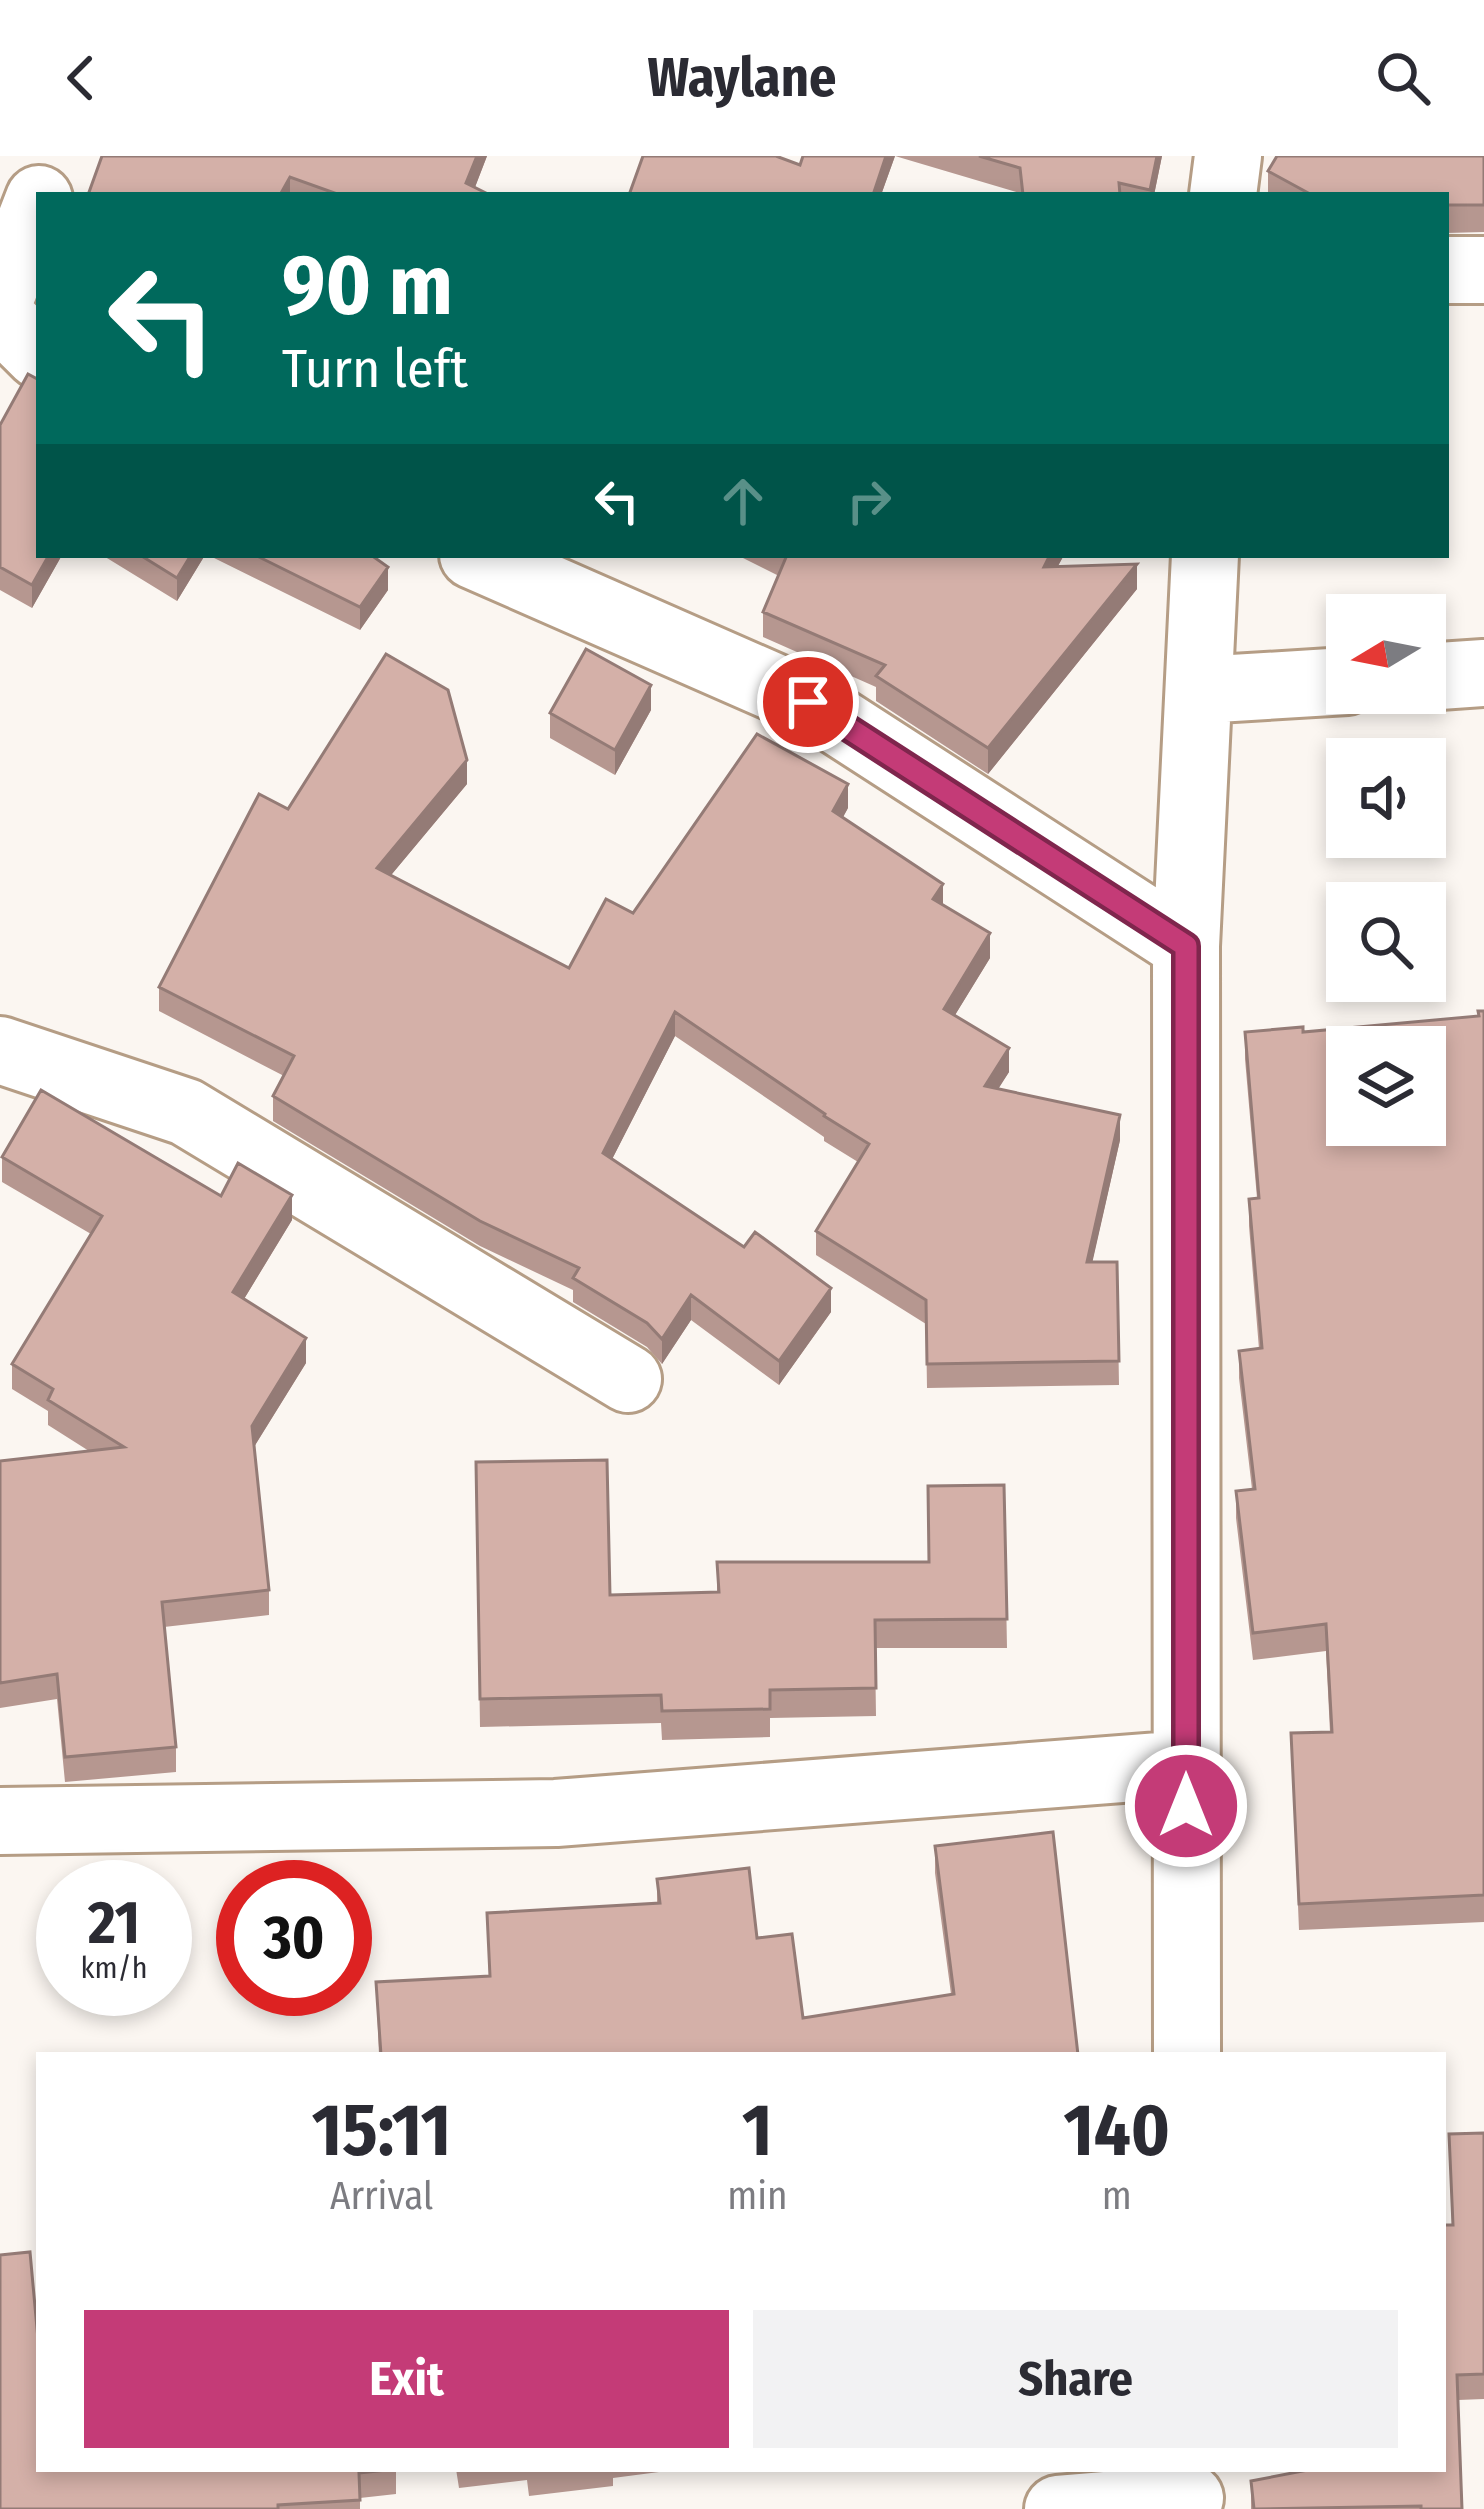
<!DOCTYPE html>
<html lang="en">
<head>
<meta charset="utf-8">
<style>
  :root { --surface:#fff; --page:#f2f2f3; --text:#2b2b33; --muted:#7c7c81; --accent:#c43b77 }
  body { margin:0; font-family:"Fira Sans Condensed",sans-serif; background:var(--page); color:var(--text); height:100vh; display:flex; flex-direction:column; font-size:45px; white-space:nowrap }
  * { box-sizing:border-box; margin:0 }
  p { font-size:39px; color:var(--muted) }
  .icon { flex:none; width:66px; height:66px; fill:none; stroke:currentColor; stroke-width:2; stroke-linecap:round; stroke-linejoin:round }
  .map { position:relative; flex:1; overflow:hidden }
  .details { position:absolute; left:36px; top:1896px; width:1410px; height:420px; display:flex; flex-direction:column; background:var(--surface); border-radius:0px; box-shadow:0 6px 18px #0003 }
  .details>* { flex:none }
  .guide { position:absolute; left:36px; top:36px; width:1413px; height:366px; border-radius:0px; box-shadow:0 6px 18px #0003; background:#00695c; color:#fff; overflow:hidden }
  .needle { width:78px; rotate:260deg }
  .buttons { position:absolute; left:1326px; top:438px; display:grid; gap:24px }
  .buttons a { display:grid; place-items:center; width:120px; height:120px; border-radius:0px; background:var(--surface); box-shadow:0 6px 18px #0003; font-size:60px }
  .speed { position:absolute; left:36px; top:1704px; display:flex; gap:24px; font-size:60px; font-weight:700; text-align:center }
  .speed>* { display:grid; place-content:center; width:156px; height:156px; border-radius:50%; background:var(--surface); box-shadow:0 6px 18px #0003; line-height:1 }
  .speed small { font-size:30px; font-weight:400 }
  .speed .limit { border:18px solid #d22; background:#fff; color:#111 }
  .pin { position:absolute; display:grid; place-items:center; width:102px; height:102px; color:#fff; margin:-51px; border:6px solid #fff; border-radius:50%; box-shadow:0 3px 12px #0007 }
  .me { position:absolute; width:132px; margin:-66px; rotate:0deg; stroke-linejoin:round; filter:drop-shadow(0 0 9px #0008) }
  .turn { display:flex; align-items:center; gap:42px; height:252px; padding:0 48px; font-size:54px }
  .turn .icon { width:156px; height:156px; stroke-width:2.5 }
  .turn b { display:block; font-size:84px; line-height:102px }
  .lanes { display:flex; align-items:center; height:114px; padding:0 48px; background:#0003; justify-content:center; gap:60px; direction:ltr }
  .lanes .off { opacity:.35 }
  .eta { display:flex; justify-content:space-evenly; align-items:center; height:204px; text-align:center }
  .eta b { font-size:72px; font-weight:700; line-height:84px }
  .primary-button { display:flex; gap:24px; margin-top:auto; padding:24px 48px }
  .primary-button a { flex:1; height:138px; border-radius:0px; background:var(--accent); color:#fff; font-size:48px; font-weight:700; line-height:138px; text-align:center }
  .primary-button a+a { background:var(--page); color:var(--text) }
  header { display:flex; justify-content:space-between; align-items:center; height:156px; padding:0 48px; background:var(--surface); font-size:54px; font-weight:700 }
  .map>svg:first-child { display:block }
  .lines { fill:none; stroke-linecap:round; stroke-linejoin:round }
  .street-casing { stroke:#b59d85; stroke-width:72 }
  .street { stroke:#fff; stroke-width:66 }
  .wall { fill:#b69790 }
  .shaded-wall { fill:#947b76 }
  .building { fill:#d4b0a8; stroke:#947b76; stroke-width:3; fill-rule:evenodd }
  .route-casing { stroke:#7f264d; stroke-width:30 }
  .route { stroke:#c43b77; stroke-width:21 }
</style>
</head>
<body>
<header><svg class="icon" aria-label="back" viewBox="0 0 24 24"><path d="M15 5l-7 7 7 7"/></svg>Waylane<svg class="icon" aria-label="search" viewBox="0 0 24 24"><circle cx="10" cy="10" r="6"/><path d="M15 15l6 6"/></svg></header>
<div class="map">
<svg width="1484" height="2353" viewBox="0 0 1484 2353">
  <rect width="100%" height="100%" fill="#fbf6f1"/>
  <g class="lines">
    <defs>
      <path id="street" d="M1223,39l5,-39
        M1446,114h38
        M0,143l39,-100
        M0,160l39,39
        M473,399l335,147 378,244
        M1425,521l59,-4
        M1200,534l147,-9
        M0,894l186,62 442,267
        M0,1665l556,-8 630,-49
        M1187,1899l-1,-1109 19,-391
        M1058,2353l132,-11"/>
    </defs>
    <!-- street casing -->
    <use href="#street" class="street-casing"/>
    <!-- street -->
    <use href="#street" class="street"/>
  </g>
  <!-- wall -->
  <path class="wall" d="M487,0l-12,31 15,8h-402z
    M803,0h359l-8,39h-133l-1,-2 -125,-37 -14,39h-252l171,-30z
    M1484,0v76l-38,1v-38h-178v-24z
    M0,269l39,130h23l-30,53 -32,-18z
    M102,399h103l-28,46z
    M208,399h163l17,35 -28,40z
    M737,399h327l-7,12 80,22 -149,185 -112,-73v-14l-113,-50v-25l16,-36z
    M651,554l-36,65 -65,-37v-25z
    M467,628l-76,91 178,93 64,-55 215,-105 -6,10 101,87 47,53 -35,57 54,57 -11,16 122,52 -28,122h25l2,123 -192,3 -1,-64 -110,-69v-24l42,-69 -34,-21v-4l-149,-101 -63,123 219,153 -52,73 -88,-65 -29,44 -15,-17 -74,-45v-12l-93,-44 -207,-125v-25l11,-20 -125,-65v-24l129,-178z
    M1484,855v911l-185,8 -8,-197 39,-1 -4,-81 -73,9 -17,-142v-27l16,-2 -13,-111v-27l20,-2 -10,-123v-27l8,-1 -12,-139v-27h58l175,-16z
    M2,1001l219,39 71,24 -48,79 62,64 -52,84 15,143v25l-105,12 12,120v25l-111,10 -8,-83 -57,9v-247l89,-10 -41,-26v-14l-36,-22v-25l79,-130 -89,-52z
    M476,1306l134,133 107,-3v-30h212l75,-77 3,163h-132l1,68 -106,2v19l-108,3 -1,-17 -181,4z
    M935,1690l143,209h-699l-3,-73 113,-6 -2,-63 170,-10v-24l100,59 46,80 148,-24 -16,-121z
    M1484,1977v266l-26,1 4,109h-211v-28l192,-12 9,-244 -3,-91z
    M39,2313h357v25l-36,4v11h-360z
    M456,2313h226l-69,9v8l-84,10 -2,-16 -68,8z"/>
  <!-- shaded-wall -->
  <path class="shaded-wall" d="M477,0h10l-15,39 -6,-12z
    M886,0h9l-14,39h-8z
    M1157,0h5l-8,39h-4z
    M290,21v18h-10z
    M49,399h13l-30,53v-23z
    M191,399h14l-28,46v-23z
    M1050,399h14l-20,37v-25z
    M1137,408v25l-149,185v-26z
    M388,411v23l-28,40v-23z
    M651,529v25l-36,65v-25z
    M467,604v24l-90,108v-24z
    M848,628v24l-15,28v-25z
    M943,728v24l-10,-9z
    M990,777v25l-46,75v-24z
    M675,856v24l-72,141v-24z
    M1009,892v24l-24,38v-24z
    M1120,959v25l-33,146v-24z
    M292,1039v25l-59,97v-25z
    M831,1132v24l-52,73v-24z
    M691,1139v25l-29,44v-25z
    M306,1182v25l-54,87v-24z"/>
  <!-- building -->
  <path class="building" d="M102,0h375l-11,27 24,12h-150l-50,-18 -10,18h-192z
    M643,0h133l24,9 3,-9h83l-13,39h-244z
    M979,0h178l-7,34 -31,-7 1,12h-97l-3,-27z
    M1277,0h207v49h-38v-10h-134l-44,-24z
    M28,218l11,6v175h10l-17,30 -32,-18v-142z
    M140,399h51l-14,23z
    M255,399h116l17,12 -28,40z
    M787,399h263l-6,12 93,-3 -149,184 -112,-72 9,-11 -122,-53z
    M586,493l65,36 -36,65 -65,-37z
    M386,498l62,36 19,70 -90,108 192,100 37,-69 27,14 124,-179 91,50 -15,27 110,73 -10,15 57,34 -46,76 65,39 -24,38 135,29 -33,147h30l2,99 -192,3 -1,-64 -110,-69 53,-87 -45,-28 1,-2 -150,-102 -72,141 141,94 11,-15 76,56 -52,73 -88,-66 -29,44 -15,-16 -74,-45 6,-10 -99,-47 -207,-125 21,-40 -135,-69 100,-193 29,15z
    M1478,855h6v884l-185,9 -8,-171 41,-1 -6,-108 -73,9 -17,-142 19,-2 -16,-138 23,-3 -13,-149 10,-1 -14,-166 58,-5v5l176,-16zM1347,891h78v78h-78z
    M41,934l180,106 17,-33 54,32 -59,97 73,46 -54,88 17,164 -107,12 14,145 -111,10 -8,-83 -57,9v-222l124,-14 -76,-47 5,-11 -41,-25 90,-148 -100,-59z
    M607,1304l3,135 109,-3 -2,-30h212l-1,-76 76,-1 3,134 -132,1 1,68 -106,2v19l-108,2 -1,-16 -181,4 -4,-237z
    M1053,1676l25,223h-697l-5,-73 114,-6 -3,-63 173,-10 -3,-24 92,-11 8,70 35,-4 11,84 151,-24 -19,-148z
    M1484,1977v241l-27,1 5,134h-41v-3l-167,3 -3,-28 62,-12h130v-244h10l-4,-91z
    M30,2096l9,98v119h357l-37,4 1,27 -82,5v4h-278v-254z"/>
  <g class="lines">
    <defs>
      <path id="route" d="M808,546l378,244v860"/>
    </defs>
    <!-- route casing -->
    <use href="#route" class="route-casing"/>
    <!-- route -->
    <use href="#route" class="route"/>
  </g>
</svg>
<div class="buttons">
<a><svg class="needle" viewBox="-14 -14 28 28"><path d="M0-13l5 13h-10z" fill="#e53935"/><path d="M0 13l5-13h-10z" fill="#7c7c81"/></svg></a>
<a><svg class="icon" aria-label="sound" viewBox="0 0 24 24"><path d="M4 9h4l5-4v14l-5-4H4zM17 9q2 3 0 6"/></svg></a>
<a><svg class="icon" aria-label="search" viewBox="0 0 24 24"><circle cx="10" cy="10" r="6"/><path d="M15 15l6 6"/></svg></a>
<a><svg class="icon" aria-label="layers" viewBox="0 0 24 24"><path d="M12 4l9 5-9 5-9-5zM3 14l9 5 9-5"/></svg></a>
</div>
<div class="speed"><div>21<small>km/h</small></div><div class="limit">30</div></div>
<div class="pin" style="left:808px;top:546px;background:#d93025"><svg class="icon" aria-label="arrive" viewBox="0 0 24 24"><path d="M6 21V4h12l-3 4 3 4H6"/></svg></div>
<svg class="me" style="left:1186px;top:1650px" viewBox="-20 -20 40 40"><circle r="17" fill="#c43b77" stroke="#fff" stroke-width="3"/><path d="M0-11L8 9 0 5-8 9z" fill="#fff"/></svg>
<div class="guide">
<div class="turn"><svg class="icon" aria-label="left" viewBox="0 0 24 24"><path d="M17 20v-9H6M10 6l-5 5 5 5"/></svg><div><b>90 m</b>Turn left</div></div>
<div class="lanes"><svg class="icon" aria-label="left" viewBox="0 0 24 24"><path d="M17 20v-9H6M10 6l-5 5 5 5"/></svg><svg class="icon off" aria-label="ahead" viewBox="0 0 24 24"><path d="M12 20V5M6 11l6-6 6 6"/></svg><svg class="icon off" aria-label="right" viewBox="0 0 24 24"><path d="M7 20v-9h11M14 6l5 5-5 5"/></svg></div>
</div>
<section class="details">
<div class="eta">
<div><b>15:11</b><p>Arrival</p></div>
<div><b>1</b><p>min</p></div>
<div><b>140</b><p>m</p></div>
</div>
<div class="primary-button"><a>Exit</a><a>Share</a></div>
</section>
</div>
</body>
</html>
